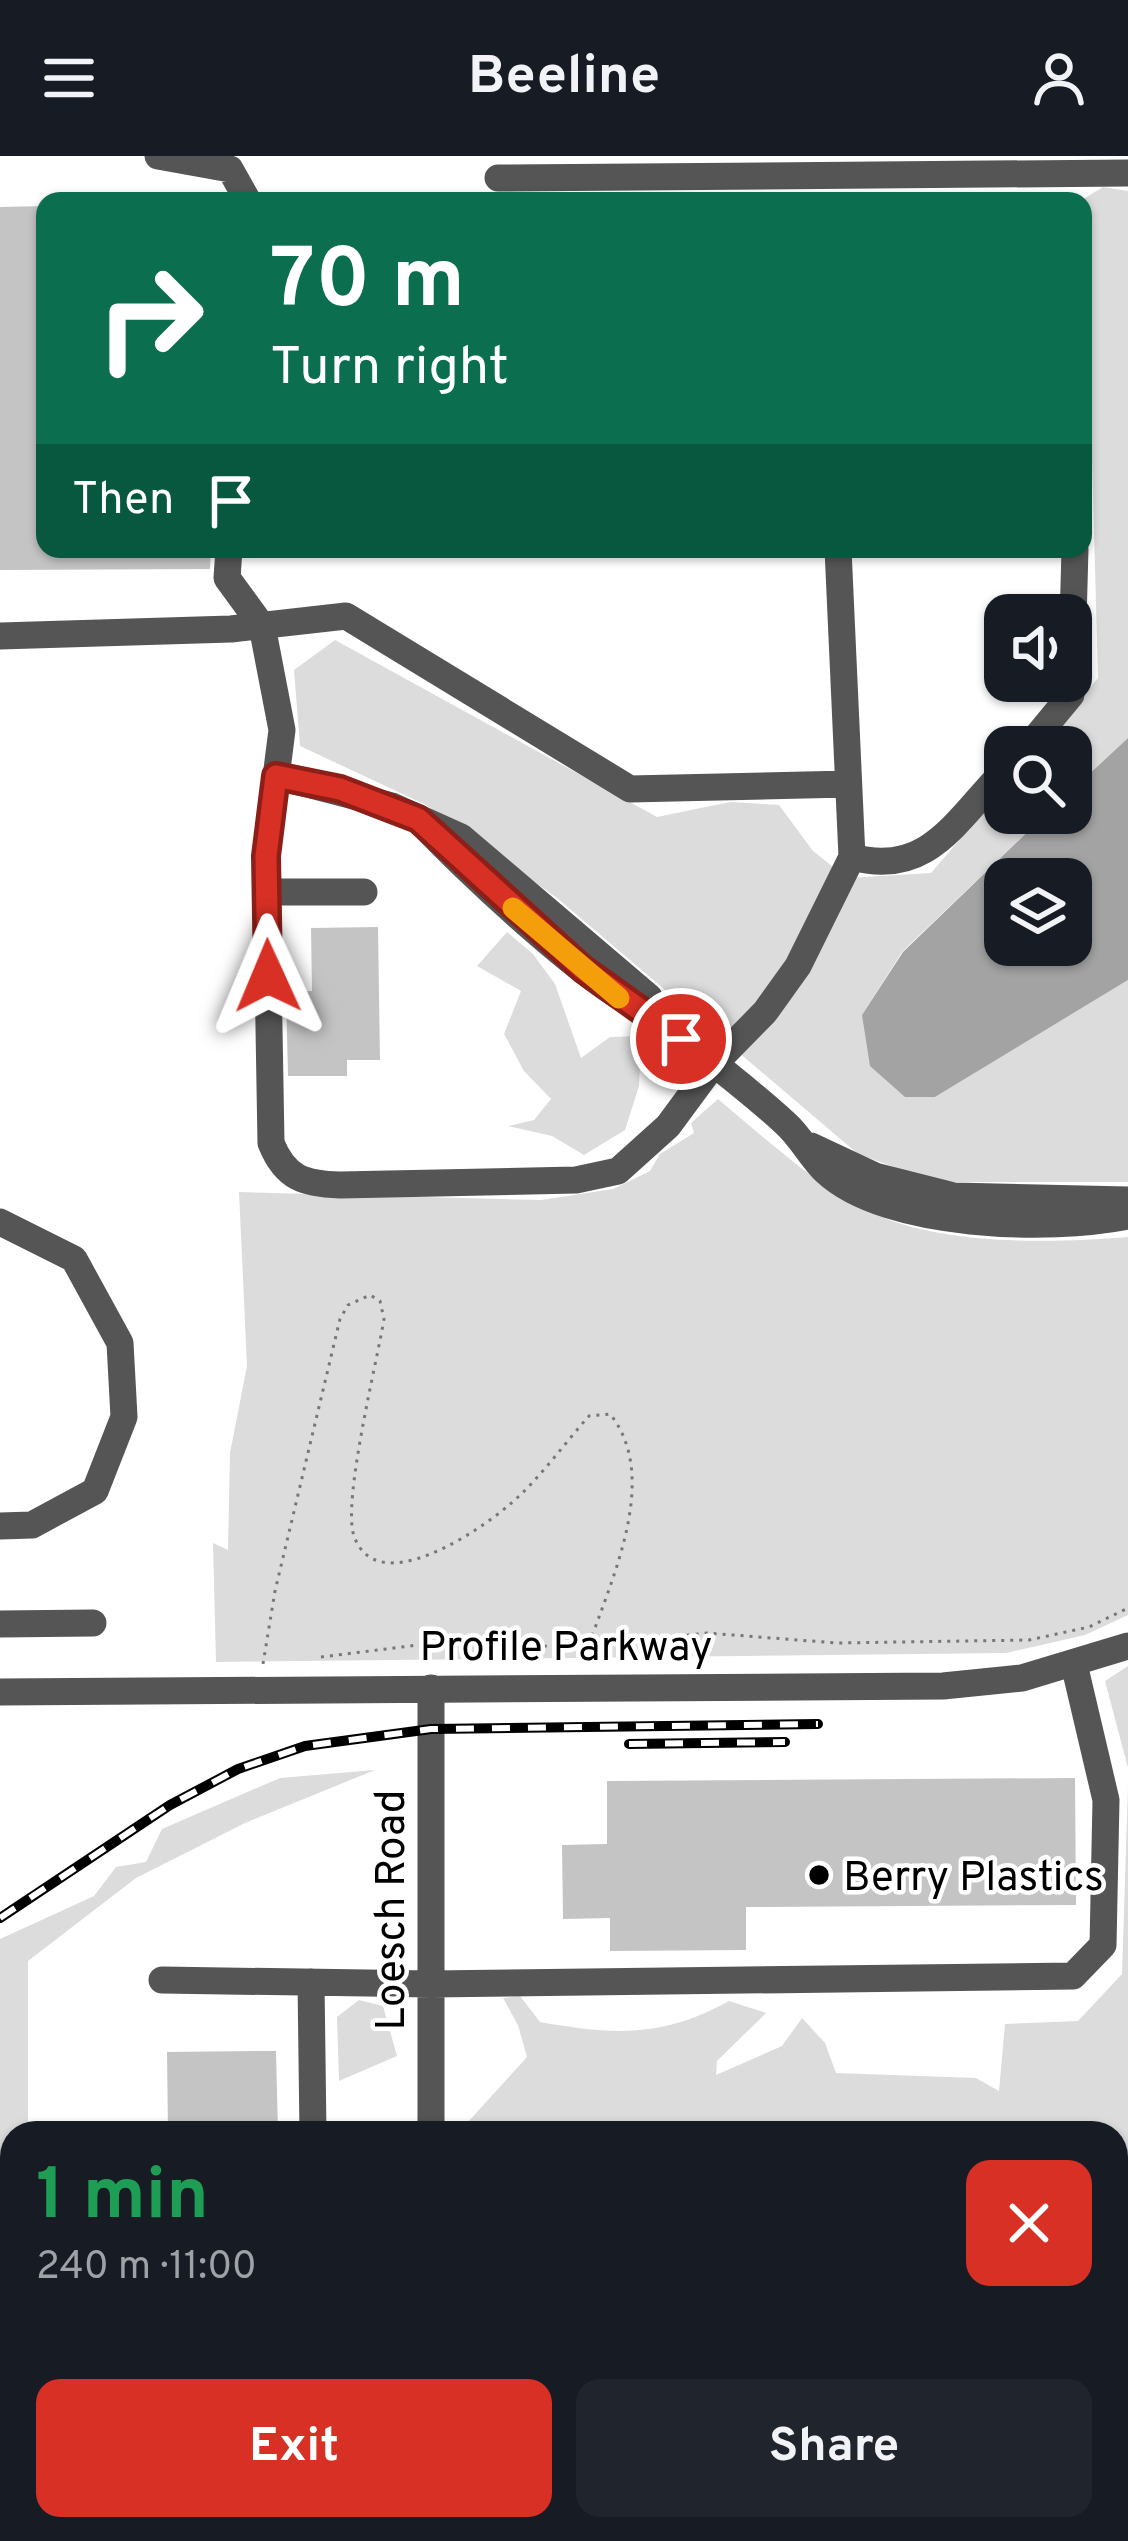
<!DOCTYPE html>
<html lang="en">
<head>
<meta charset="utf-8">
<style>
  :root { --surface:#171b24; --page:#20242c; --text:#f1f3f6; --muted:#9ea1a6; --accent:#d93025 }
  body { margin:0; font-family:Overpass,sans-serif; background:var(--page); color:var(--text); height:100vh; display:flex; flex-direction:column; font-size:45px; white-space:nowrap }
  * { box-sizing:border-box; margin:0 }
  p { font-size:39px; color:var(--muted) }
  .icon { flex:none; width:66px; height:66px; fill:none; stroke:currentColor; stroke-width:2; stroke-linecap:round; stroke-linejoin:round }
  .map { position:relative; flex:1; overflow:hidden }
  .side { position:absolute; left:0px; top:1965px; width:1128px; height:420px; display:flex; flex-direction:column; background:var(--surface); border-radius:36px 36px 0 0; box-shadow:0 3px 9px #0004 }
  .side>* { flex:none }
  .hud { position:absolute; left:36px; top:36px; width:1056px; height:366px; border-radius:24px; box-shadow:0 3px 9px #0004; background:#0b6e4f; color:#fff; overflow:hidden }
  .buttons { position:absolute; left:984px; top:438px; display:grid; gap:24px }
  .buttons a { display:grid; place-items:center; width:108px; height:108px; border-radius:24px; background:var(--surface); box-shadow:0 3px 9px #0004; font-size:60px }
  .pin { position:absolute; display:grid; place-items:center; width:102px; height:102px; color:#fff; margin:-51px; border:6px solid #fff; border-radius:50%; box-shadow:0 3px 12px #0007 }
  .me { position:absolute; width:132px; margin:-66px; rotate:359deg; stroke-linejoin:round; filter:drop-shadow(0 0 9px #0008) }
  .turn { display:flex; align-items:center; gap:42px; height:252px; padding:0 36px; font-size:54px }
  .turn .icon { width:156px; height:156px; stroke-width:2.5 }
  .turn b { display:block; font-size:84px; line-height:102px }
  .then { display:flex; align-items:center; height:114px; padding:0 36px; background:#0003; gap:24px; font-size:45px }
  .round { display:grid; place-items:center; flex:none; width:126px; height:126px; border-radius:24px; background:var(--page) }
  .head { display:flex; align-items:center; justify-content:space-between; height:204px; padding:0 36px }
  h1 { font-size:72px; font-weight:700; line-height:90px; color:#1e9e55 }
  .action { display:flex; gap:24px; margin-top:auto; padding:24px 36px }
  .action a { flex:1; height:138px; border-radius:24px; background:var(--accent); color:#fff; font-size:48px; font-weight:700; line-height:138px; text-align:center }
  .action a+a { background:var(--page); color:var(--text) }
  header { display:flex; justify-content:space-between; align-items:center; height:156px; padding:0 36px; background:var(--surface); font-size:54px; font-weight:700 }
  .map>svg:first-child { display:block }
  .green { fill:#dcdcdc }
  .water { fill:#a3a3a3; fill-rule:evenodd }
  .building { fill:#c4c4c4 }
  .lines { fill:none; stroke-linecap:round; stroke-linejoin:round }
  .path { stroke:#777; stroke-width:3; stroke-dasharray:3 6; stroke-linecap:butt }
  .minor { stroke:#555; stroke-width:27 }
  .rail-casing { stroke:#000; stroke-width:10 }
  .rail { stroke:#fff; stroke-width:6; stroke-dasharray:18; stroke-linecap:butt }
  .route-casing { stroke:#8d1f18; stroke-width:30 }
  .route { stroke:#d93025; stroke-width:21 }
  .slow { stroke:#f59e0b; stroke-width:21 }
  .poi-dot { fill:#000; stroke:#fff; stroke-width:4.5 }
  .labels { text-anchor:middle; stroke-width:9; stroke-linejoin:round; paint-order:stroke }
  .street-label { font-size:42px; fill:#000; stroke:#fff }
  .poi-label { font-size:42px; fill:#000; stroke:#fff; text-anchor:start }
</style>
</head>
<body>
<header><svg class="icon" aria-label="menu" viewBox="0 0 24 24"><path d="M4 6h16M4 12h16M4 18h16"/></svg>Beeline<svg class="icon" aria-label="person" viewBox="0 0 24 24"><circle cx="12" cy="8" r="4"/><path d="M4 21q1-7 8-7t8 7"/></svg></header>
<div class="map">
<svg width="1128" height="2385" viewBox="0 0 1128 2385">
  <rect width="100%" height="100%" fill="#fff"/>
  <!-- green -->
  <path class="green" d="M1103,31l25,4v547l-57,53v-44h-31l58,-69 -13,-480z
    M335,484l322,177 73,-15 49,3 34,46 34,27 84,-5 74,-86v26h42l-145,139 -40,63 73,82 193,-117v202h-193l-77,-28 -301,-256 -131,-93 -126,-59 -6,-76z
    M507,776l26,22 22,30 26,74 29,-21 31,-1 -2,50 -14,44 -41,25 -32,-19 -44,-10 26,-6 17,-21 -27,-28 -20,-37 17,-43 -44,-25z
    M718,943c49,41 97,86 155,114 69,33 180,30 255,24v378l-43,20 -79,18 -790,9 -3,-119 15,7 2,-97 17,-87 -8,-174 302,8 72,-11 37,-18 10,-17 34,-21 -3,-10z
    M1128,1510v102l-23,-87z
    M375,1614l-130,53 -109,55 -108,83v172h-16v49l-12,1v-244l94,-43 22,-29 30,-5 16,-33 118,-51z
    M1128,1630v467l-12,10v-130h-658l69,-76 -9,-32 -15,-27 17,-2 20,26c73,13 122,16 189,-21l37,12 -49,48 -1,14 66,-29 20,-28 23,25 11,30 140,5 23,13 6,-67 73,-3 44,-47z
    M359,1844l24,6 14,50 -58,25 -2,-64z
    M1116,2152l12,9v189l-12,20v-179l7,-1 -7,-3z
    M109,2373h298l1,12h-300z
    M455,2373h660v12h-653z"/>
  <!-- water -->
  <path class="water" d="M1128,582v242l-193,117h-30l-35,-31 -8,-51 41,-63 144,-139h24v-22zM1005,723h66v66h-66z"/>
  <!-- building -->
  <path class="building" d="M45,50v343h166l-1,20 -210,1v-363z
    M378,771l2,133h-33v16h-59l-2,-84 26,-1 -1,-63z
    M1075,1622l1,127 -330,2v43l-136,1v-33l-47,1 -1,-74 45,-1v-63z
    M258,1895h18l2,82h-110l-1,-81z"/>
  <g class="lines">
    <!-- path -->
    <path class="path" d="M321,1501l170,-21 70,13 146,-16 130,10 192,-3 60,-13 39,-19
      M263,1508l12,-73 65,-272 8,-14 22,-10 10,6 4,18c-7,43 -42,183 -30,217 23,65 125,-5 155,-31 30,-25 54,-60 80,-89l21,-2c51,63 1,166 -21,231
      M1116,2161h12"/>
    <!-- minor -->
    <path class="minor" d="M158,0l72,13 18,32
      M498,22l630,-5
      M229,393l-2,29 35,48 20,104 -16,126 5,287c14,35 33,41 69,42l236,-5 42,-9 50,-45 45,-61 52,-53 33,-46 54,-109
      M838,393l14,308c76,21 104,-37 153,-87
      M0,480l231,-7 115,-13 284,173 218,-5
      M1028,591l43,-52 4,-146
      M276,620l116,30 69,31 188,160v15
      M418,663c39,44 181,177 231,193 45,37 94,72 136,111 16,14 26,35 41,49 60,56 225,60 302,44
      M266,736h98
      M811,990l64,30 79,20 174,4
      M0,1066l74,37 46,84 4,74 -29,74 -63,34 -32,1
      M0,1468l93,-1
      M431,1532v445
      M0,1536l943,-6 79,-8 106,-32
      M162,1824l269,4 642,-8 30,-31 3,-145 -32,-136
      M311,1826l2,151
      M439,2373l2,12"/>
    <defs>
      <path id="rail" d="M629,1588l156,-2
        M0,1762l170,-113 68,-36 67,-23 126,-17 387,-5"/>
    </defs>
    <!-- rail casing -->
    <use href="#rail" class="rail-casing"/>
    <!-- rail -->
    <use href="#rail" class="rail"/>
  </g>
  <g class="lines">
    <defs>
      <path id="route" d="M268,820l-2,-120 10,-80 64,13 78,30 165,150 98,70"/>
    </defs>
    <!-- route casing -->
    <use href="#route" class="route-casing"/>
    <!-- route -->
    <use href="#route" class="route"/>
    <!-- slow -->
    <path class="slow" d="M513,752l106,90"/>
  </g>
  <!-- markers -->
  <circle class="poi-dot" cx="819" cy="1719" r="12"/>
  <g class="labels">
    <!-- street labels -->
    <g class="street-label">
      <text x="566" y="1504">Profile Parkway</text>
      <text transform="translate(389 1754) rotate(-90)" y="15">Loesch Road</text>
    </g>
    <!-- poi labels -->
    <g class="poi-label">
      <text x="843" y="1734">Berry Plastics</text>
    </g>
  </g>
</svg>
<div class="buttons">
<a><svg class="icon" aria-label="sound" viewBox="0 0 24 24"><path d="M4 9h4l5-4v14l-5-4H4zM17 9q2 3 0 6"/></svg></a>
<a><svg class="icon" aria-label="search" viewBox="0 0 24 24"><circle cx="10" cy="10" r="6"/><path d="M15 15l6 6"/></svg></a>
<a><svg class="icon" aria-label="layers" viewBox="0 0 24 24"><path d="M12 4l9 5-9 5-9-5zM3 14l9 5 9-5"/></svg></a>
</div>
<div class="pin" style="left:681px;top:883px;background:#d93025"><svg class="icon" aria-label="arrive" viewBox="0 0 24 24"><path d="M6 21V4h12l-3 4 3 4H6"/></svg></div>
<svg class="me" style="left:268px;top:820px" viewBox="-20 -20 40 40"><path d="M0-17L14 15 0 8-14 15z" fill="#d93025" stroke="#fff" stroke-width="4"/></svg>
<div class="hud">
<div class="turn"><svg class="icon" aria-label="right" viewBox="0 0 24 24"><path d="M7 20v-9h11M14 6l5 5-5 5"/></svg><div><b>70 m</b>Turn right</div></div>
<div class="then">Then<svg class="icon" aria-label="arrive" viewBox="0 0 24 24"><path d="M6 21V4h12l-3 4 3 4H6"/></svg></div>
</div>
<section class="side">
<div class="head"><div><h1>1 min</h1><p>240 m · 11:00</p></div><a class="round" style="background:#d93025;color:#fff"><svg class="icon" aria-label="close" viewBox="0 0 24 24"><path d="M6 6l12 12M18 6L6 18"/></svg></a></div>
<div class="action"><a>Exit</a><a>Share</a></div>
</section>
</div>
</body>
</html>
